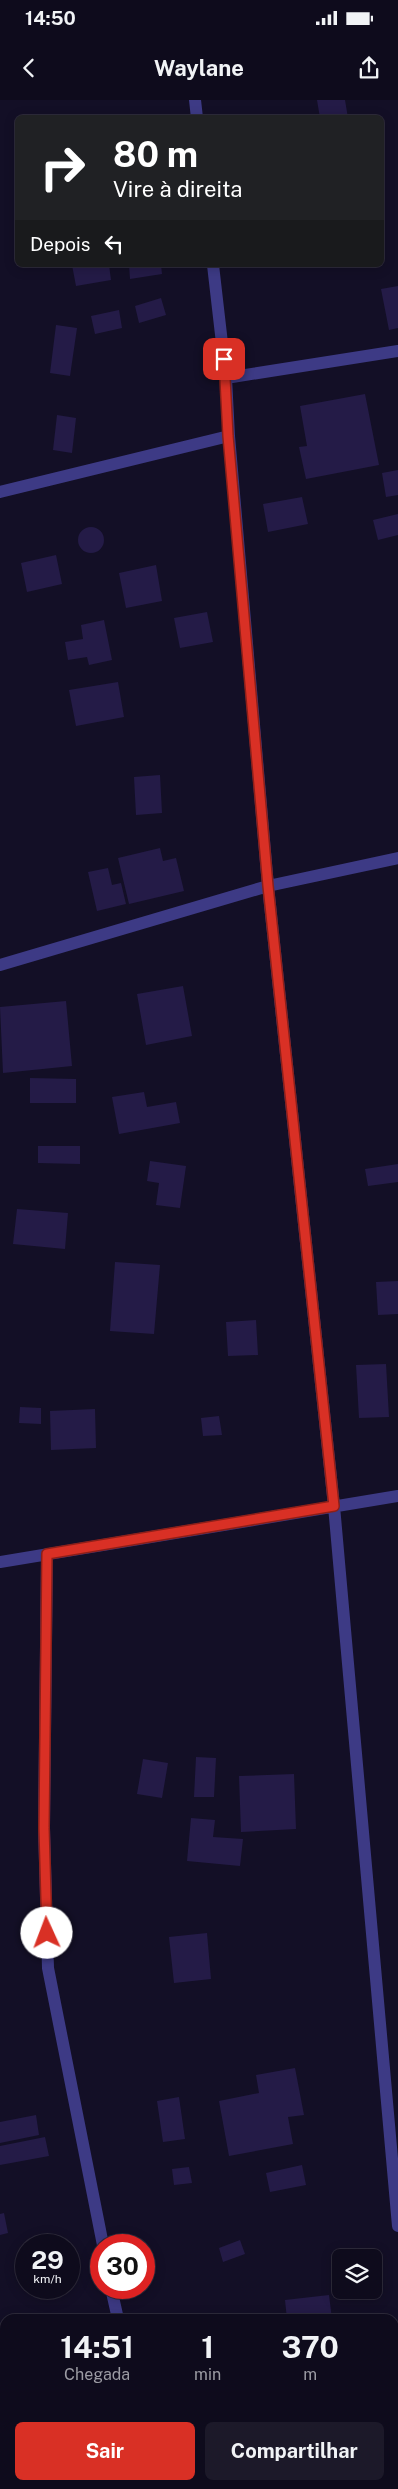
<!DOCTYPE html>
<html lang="pt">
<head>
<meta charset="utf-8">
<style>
  :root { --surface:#0e0b1c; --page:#1c1929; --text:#f1f3f6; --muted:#9b9ba3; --line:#2e2b3b; --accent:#d93025 }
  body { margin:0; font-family:"Public Sans",sans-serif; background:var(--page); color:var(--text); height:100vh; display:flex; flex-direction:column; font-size:19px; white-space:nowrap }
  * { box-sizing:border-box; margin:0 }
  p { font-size:16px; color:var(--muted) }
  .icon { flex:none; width:28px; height:28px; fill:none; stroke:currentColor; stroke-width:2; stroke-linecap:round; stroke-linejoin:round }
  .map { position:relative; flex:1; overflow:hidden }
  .side { position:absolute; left:0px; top:2214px; width:399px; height:176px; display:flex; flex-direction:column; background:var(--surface); border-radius:15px 15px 0 0; box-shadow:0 2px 12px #0003,0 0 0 1px var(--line) }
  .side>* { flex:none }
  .hud { position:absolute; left:15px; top:15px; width:369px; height:152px; border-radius:8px; box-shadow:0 2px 12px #0003,0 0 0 1px var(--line); background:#202124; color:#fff; overflow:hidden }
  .tools { position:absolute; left:332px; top:2149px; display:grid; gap:10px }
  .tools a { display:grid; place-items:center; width:50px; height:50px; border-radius:8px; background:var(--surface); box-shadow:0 2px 12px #0003,0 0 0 1px var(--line); font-size:25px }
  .speed { position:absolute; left:15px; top:2134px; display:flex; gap:10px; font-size:25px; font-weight:700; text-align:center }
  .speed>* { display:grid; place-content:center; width:65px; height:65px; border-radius:50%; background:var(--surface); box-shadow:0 2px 12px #0003,0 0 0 1px var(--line); line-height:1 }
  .speed small { font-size:12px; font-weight:400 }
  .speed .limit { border:8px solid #d22; background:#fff; color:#111 }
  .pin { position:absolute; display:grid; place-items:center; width:42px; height:42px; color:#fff; margin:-21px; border-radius:10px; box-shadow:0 2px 8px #0006 }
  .me { position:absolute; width:55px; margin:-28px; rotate:358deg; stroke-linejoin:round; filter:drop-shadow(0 0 4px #0008) }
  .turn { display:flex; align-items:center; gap:18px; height:105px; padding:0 15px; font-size:22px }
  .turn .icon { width:65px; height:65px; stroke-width:2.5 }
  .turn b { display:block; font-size:35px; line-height:42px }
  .then { display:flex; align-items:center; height:48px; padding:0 15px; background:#0003; gap:10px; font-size:19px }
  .eta { display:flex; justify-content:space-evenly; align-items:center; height:85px; text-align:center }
  .eta b { font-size:30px; font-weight:700; line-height:35px }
  .button { display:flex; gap:10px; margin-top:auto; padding:10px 15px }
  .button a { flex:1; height:58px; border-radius:8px; background:var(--accent); color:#fff; font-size:20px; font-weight:700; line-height:58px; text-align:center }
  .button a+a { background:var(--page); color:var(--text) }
  .status { display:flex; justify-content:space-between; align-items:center; height:35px; padding:0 25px; background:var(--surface); direction:ltr }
  .status svg { height:14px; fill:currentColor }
  header { display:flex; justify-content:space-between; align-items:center; height:65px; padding:0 15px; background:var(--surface); font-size:22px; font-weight:700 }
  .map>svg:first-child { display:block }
  .building { fill:#241b47 }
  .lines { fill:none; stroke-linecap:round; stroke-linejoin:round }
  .minor { stroke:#3d3a85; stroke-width:12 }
  .route-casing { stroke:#8d1f18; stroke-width:12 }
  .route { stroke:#d93025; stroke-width:9 }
</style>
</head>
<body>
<div class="status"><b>14:50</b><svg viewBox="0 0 49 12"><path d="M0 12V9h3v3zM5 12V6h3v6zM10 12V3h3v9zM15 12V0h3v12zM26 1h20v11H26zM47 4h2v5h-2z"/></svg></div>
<header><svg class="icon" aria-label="back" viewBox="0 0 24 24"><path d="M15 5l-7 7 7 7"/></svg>Waylane<svg class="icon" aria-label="share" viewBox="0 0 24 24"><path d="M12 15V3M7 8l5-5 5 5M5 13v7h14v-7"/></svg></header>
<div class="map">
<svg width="398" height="2389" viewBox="0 0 398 2389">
  <rect width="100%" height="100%" fill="#130f26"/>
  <!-- building -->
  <path class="building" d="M317,0h28l3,18h-28z
    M72,165h37l2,15 -35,6z
    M129,165h32l1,9 -32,5z
    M398,186v42l-9,2 -8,-41z
    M161,198l5,17 -27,8 -4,-17z
    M119,210l3,18 -27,6 -4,-18z
    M56,225l21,3 -7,48 -20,-3z
    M365,294l14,71 -73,14 -7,-32 8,-1 -7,-40z
    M57,315l19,3 -4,35 -19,-3z
    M398,370v25l-12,2 -4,-24z
    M302,397l6,27 -40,8 -5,-28z
    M398,414v21l-20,5 -5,-20z
    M78 440a13 13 0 1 1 26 0a13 13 0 1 1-26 0Z
    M56,455l6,29 -35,8 -6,-29z
    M156,465l6,36 -36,7 -7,-35z
    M207,512l6,30 -33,6 -6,-30z
    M104,520l8,40 -23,5 -2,-8 -19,3 -3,-18 18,-3 -2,-14z
    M118,582l6,35 -48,9 -7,-36z
    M160,675l2,38 -26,2 -2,-38z
    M160,748l3,13 13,-3 8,33 -55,13 -11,-46z
    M108,768l4,17 9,-2 5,21 -29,7 -9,-39z
    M183,886l9,50 -46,9 -9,-51z
    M66,901l6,65 -69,7 -3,-66z
    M30,978l46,1v24h-46z
    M144,992l3,15 29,-5 4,21 -61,11 -7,-37z
    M38,1046h42v18l-42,-1z
    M150,1061l36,5 -6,42 -24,-3 3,-22 -12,-2z
    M398,1064v18l-30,4 -3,-17z
    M17,1109l51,4 -3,36 -52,-5z
    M115,1162l45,3 -6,69 -44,-3z
    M398,1181v33l-20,1 -2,-33z
    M256,1220l2,35 -30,1 -2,-34z
    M386,1264l3,53 -30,1 -3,-53z
    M20,1307l21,1v16l-22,-1z
    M95,1309l1,39 -45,2 -1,-39z
    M219,1316l3,19 -19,1 -2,-18z
    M196,1657l20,1 -2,39h-20z
    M143,1659l25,4 -6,35 -25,-4z
    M294,1674l2,55 -55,3 -2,-56z
    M191,1718l24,2 -2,17 30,2 -3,27 -53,-5z
    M207,1833l4,46 -37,4 -5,-46z
    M295,1968l9,47 -16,2 5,27 -64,12 -10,-55 40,-8 -3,-18z
    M179,1997l6,42 -22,3 -6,-41z
    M36,2015l3,20 -39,8v-21z
    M45,2037l4,19 -49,9v-19z
    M302,2065l4,20 -36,7 -4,-19z
    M189,2067l3,16 -18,2 -2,-16z
    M4,2113l4,20 -8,2v-21z
    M240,2140l5,14 -22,8 -4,-14z
    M329,2195l3,24h-45l-2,-19z
    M79,2214l1,5h-38v-2z
    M5,2236v31h-5v-30z"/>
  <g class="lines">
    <!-- minor -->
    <path class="minor" d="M195,0l2,18
      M213,165l13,113 3,58 39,450 66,620 64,720
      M226,278l172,-27
      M0,392l229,-56
      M0,865l268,-79 130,-28
      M47,1454l-3,274 4,140 55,277
      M0,1462l398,-66
      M111,2188l7,31
      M394,2275l4,-1
      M0,2352l5,-1
      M149,2385v4"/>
  </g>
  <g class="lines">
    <defs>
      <path id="route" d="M47,1833l-3,-105 3,-274 287,-48 -66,-620 -40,-450 -4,-77"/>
    </defs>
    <!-- route casing -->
    <use href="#route" class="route-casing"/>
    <!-- route -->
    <use href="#route" class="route"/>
  </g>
</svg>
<div class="tools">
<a><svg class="icon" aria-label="layers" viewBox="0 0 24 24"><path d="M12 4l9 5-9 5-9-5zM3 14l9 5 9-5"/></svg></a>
</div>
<div class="speed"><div>29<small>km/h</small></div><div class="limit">30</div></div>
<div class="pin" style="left:224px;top:259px;background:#d93025"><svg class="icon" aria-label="arrive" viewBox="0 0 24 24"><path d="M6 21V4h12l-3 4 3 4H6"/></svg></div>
<svg class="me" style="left:47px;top:1833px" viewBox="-20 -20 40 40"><circle r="19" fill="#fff"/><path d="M0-13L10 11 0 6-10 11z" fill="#d93025"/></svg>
<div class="hud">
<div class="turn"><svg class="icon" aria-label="right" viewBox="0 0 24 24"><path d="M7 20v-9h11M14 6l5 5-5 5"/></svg><div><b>80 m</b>Vire à direita</div></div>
<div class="then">Depois<svg class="icon" aria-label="left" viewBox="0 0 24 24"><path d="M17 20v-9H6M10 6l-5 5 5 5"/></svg></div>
</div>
<section class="side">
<div class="eta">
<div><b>14:51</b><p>Chegada</p></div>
<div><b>1</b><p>min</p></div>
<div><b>370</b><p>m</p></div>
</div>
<div class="button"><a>Sair</a><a>Compartilhar</a></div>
</section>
</div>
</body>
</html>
